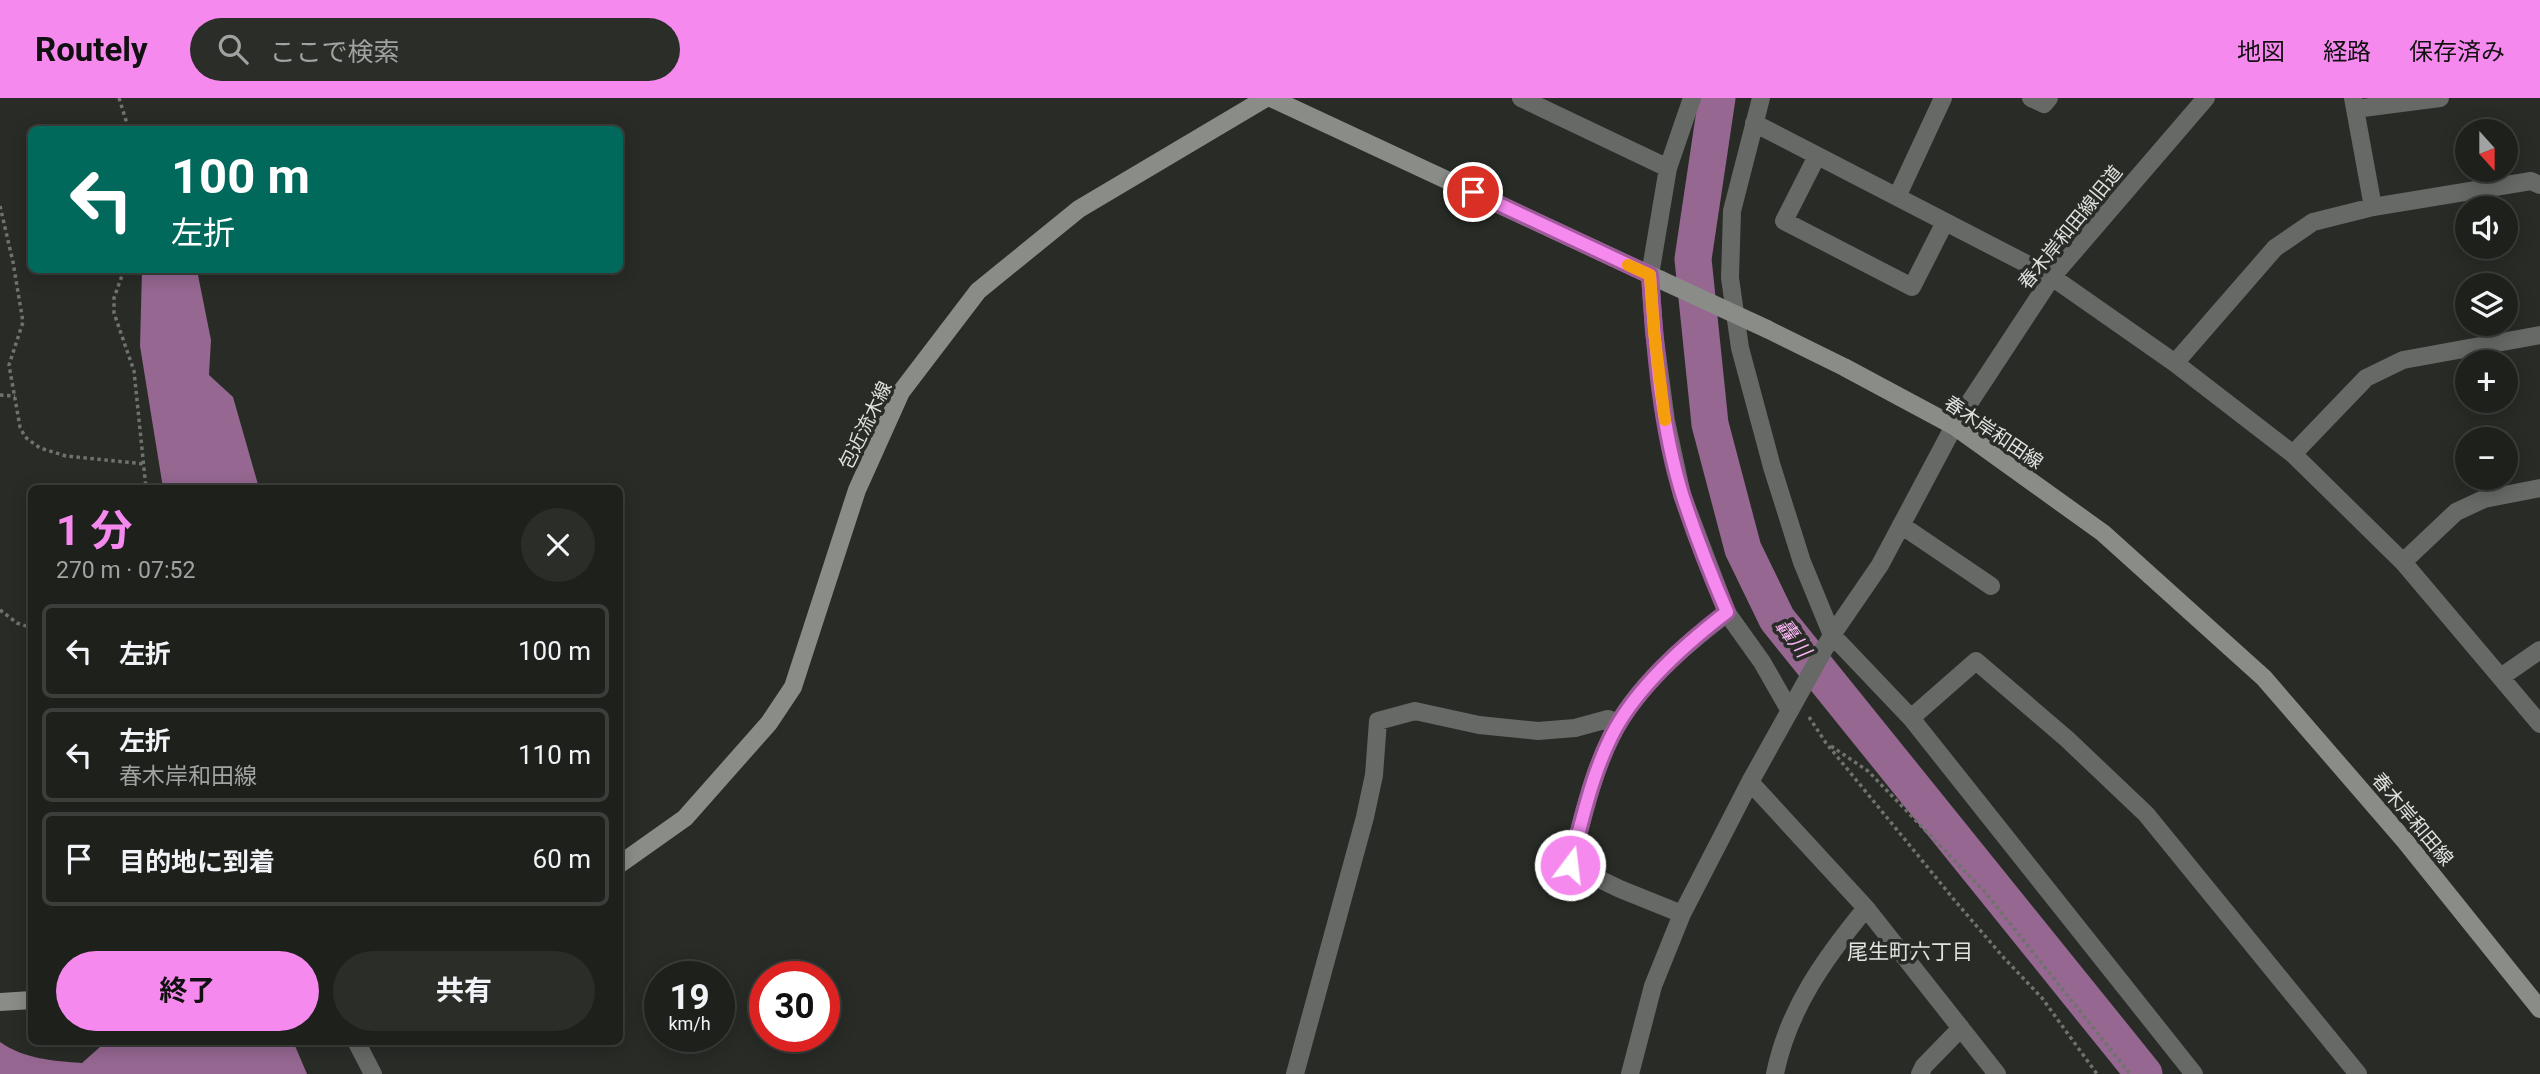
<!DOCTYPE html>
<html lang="ja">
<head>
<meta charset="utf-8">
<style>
  :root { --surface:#1e201c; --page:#2b2d29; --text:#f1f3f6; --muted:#a1a3a3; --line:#3c3e3b; --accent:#f589ee }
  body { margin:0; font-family:Roboto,"Noto Sans JP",sans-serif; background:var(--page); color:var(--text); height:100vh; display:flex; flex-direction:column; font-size:26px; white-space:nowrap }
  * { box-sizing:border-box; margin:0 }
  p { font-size:23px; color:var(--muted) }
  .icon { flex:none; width:38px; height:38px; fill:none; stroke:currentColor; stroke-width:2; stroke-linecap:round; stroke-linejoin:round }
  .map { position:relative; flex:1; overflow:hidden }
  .panel { position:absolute; left:28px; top:387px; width:595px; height:560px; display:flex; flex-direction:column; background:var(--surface); border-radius:10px; box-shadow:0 4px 18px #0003,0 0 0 2px var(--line) }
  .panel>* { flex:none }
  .hud { position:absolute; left:28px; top:28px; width:595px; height:147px; border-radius:10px; box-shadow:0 4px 18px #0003,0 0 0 2px var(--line); background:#00695c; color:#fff; overflow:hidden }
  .needle { width:46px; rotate:159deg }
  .controls { position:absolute; left:2455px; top:21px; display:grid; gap:14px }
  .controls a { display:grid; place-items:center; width:63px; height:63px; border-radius:50%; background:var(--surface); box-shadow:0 4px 18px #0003,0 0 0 2px var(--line); font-size:35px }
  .speed { position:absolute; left:644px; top:863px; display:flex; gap:14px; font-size:35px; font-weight:700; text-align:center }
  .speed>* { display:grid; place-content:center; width:91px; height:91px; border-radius:50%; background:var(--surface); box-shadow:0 4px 18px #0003,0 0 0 2px var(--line); line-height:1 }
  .speed small { font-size:18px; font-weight:400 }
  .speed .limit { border:10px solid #d22; background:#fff; color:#111 }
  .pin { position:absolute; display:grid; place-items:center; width:60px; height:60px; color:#fff; margin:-30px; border:4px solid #fff; border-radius:50%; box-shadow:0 2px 7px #0007 }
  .me { position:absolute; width:77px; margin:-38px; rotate:15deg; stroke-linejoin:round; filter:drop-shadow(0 0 5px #0008) }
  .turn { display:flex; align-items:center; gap:24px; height:147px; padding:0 28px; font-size:32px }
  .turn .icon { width:91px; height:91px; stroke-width:2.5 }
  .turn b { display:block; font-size:49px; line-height:60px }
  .round { display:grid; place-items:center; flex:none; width:74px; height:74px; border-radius:37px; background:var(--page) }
  .overview { display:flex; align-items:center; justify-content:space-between; height:119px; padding:0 28px }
  h1 { font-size:42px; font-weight:700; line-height:52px; color:var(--accent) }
  .action { display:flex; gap:14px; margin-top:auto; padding:14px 28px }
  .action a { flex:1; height:80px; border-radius:42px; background:var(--accent); color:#111; font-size:28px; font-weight:700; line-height:80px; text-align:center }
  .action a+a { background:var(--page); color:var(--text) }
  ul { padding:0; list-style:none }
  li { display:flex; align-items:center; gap:21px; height:94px; margin:0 14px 10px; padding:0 14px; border:4px solid var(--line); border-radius:10px }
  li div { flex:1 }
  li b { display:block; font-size:26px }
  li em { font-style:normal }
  header { display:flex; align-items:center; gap:42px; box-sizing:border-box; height:98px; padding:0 35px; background:var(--accent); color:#111 }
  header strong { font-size:33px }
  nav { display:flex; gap:38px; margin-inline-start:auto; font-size:24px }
  .search { width:490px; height:63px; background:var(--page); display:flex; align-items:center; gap:18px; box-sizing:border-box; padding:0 24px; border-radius:38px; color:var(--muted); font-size:26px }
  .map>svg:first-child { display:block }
  .water { fill:#956791 }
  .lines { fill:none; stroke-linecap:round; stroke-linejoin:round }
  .river { stroke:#956791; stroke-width:37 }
  .path { stroke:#6f726d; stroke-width:3.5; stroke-dasharray:3.5 3.5; stroke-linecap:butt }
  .street { stroke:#676966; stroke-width:18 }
  .secondary { stroke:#8a8c88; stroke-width:18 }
  .secondary-bridge { stroke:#8a8c88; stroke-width:18 }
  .route-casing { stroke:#9f599b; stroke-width:18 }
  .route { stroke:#f589ee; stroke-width:12 }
  .slow { stroke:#f59e0b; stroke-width:12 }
  .labels { text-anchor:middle; stroke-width:7; stroke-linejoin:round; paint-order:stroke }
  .street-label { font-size:19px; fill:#e0e2df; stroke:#282b26 }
  .water-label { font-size:21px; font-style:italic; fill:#f9b4f3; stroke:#282b26 }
  .neighbourhood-label { font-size:21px; fill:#e0e2df; stroke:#282b26 }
</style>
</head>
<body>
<header>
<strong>Routely</strong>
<div class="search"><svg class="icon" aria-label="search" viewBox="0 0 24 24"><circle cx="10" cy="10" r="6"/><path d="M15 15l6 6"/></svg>ここで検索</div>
<nav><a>地図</a><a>経路</a><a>保存済み</a></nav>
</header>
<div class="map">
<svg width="2540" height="976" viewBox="0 0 2540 976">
  <rect width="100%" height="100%" fill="#282b26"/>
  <!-- water -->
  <path class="water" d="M142,172h55l14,70 -2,35 24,22 26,91h-96l-23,-142z
    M110,943h183l14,33h-307v-32c24,17 54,19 82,21l18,-16z"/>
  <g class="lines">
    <!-- river -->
    <path class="river" d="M1717,0l-24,161 17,165 33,125 34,70 367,455"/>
    <!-- path -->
    <path class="path" d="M119,0l10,32
      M0,108l13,56 10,60 -14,43 11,62 5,10 15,11 26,8 79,8
      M124,172l-10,28v15l20,58 12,117
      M0,297l15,1
      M0,512l17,13 15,5
      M1809,619l17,26 130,159 48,56 38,40 55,76
      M1831,648l37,25 117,121 145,182"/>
    <!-- street -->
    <path class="street" d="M1521,0l147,70
      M1692,0l-24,70 -18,107 4,57 12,89 16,74 45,118 35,49 28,49
      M1761,0l-29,113 -2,67 10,70 32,119 30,95 30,73 79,83 283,356
      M2031,0l13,6 5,-6
      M2353,0l20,109
      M2355,11l85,-11
      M1754,25l298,154 123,86 118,91 110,108 137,162
      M1817,58l-33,65 128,66 33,-65
      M1897,99l46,-99
      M2175,265l100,-115 38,-26 60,-15 158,-26 9,4
      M2293,356l73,-76 37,-18 137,-25
      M1901,427l90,61
      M2403,464l53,-50 28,-13 56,-11
      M2501,579l39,-27
      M1911,620l65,-57 91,78 79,75 212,260
      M1750,684l116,126 131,166
      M1682,816l-62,-25 -50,-24c12,-43 21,-88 41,-128 23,-49 74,-92 116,-124
      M356,943l17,33
      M1295,976l70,-257 9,-42 4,-54 37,-10 64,14 59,6 37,-3 33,-9 11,4
      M1630,976l23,-88 29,-72 68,-132 82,-147 48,-70 74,-139 98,-149 154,-179
      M1775,976c13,-65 50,-116 91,-166
      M1920,976l4,-8 37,-38"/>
    <!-- secondary -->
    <path class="secondary" d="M1271,0l390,182
      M1767,231l77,38 110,59 149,107 161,145 141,163 135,168
      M620,766l65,-46 84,-95 24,-36 64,-197 44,-98 77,-101 101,-82 187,-111
      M0,904l32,-2"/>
    <!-- secondary-bridge -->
    <path class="secondary-bridge" d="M1661,182l106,49"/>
  </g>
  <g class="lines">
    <defs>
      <path id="route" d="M1473,94l177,83c5,73 11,153 33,222 13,40 28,78 44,115 -43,33 -92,76 -116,125 -20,40 -29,85 -41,128"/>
    </defs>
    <!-- route casing -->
    <use href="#route" class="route-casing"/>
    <!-- route -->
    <use href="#route" class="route"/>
    <!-- slow -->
    <path class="slow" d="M1628,167l22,10 4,57 11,88"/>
  </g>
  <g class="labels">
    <!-- street labels -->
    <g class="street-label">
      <text transform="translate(2070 129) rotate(-51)" y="7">春木岸和田線旧道</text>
      <text transform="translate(865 327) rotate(-64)" y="7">包近流木線</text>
      <text transform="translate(1994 334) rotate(34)" y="7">春木岸和田線</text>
      <text transform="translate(2413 721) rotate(50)" y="7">春木岸和田線</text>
    </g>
    <!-- water labels -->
    <g class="water-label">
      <text transform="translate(1793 540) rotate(53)" y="7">轟川</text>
    </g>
    <!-- neighbourhood labels -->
    <g class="neighbourhood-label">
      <text x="1910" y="861">尾生町六丁目</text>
    </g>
  </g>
</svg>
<div class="controls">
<a><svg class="needle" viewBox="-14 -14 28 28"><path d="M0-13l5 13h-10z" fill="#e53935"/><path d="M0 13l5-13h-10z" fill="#a1a3a3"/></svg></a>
<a><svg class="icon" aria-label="sound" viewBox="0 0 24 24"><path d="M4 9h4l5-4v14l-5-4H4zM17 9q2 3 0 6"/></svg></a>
<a><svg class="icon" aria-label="layers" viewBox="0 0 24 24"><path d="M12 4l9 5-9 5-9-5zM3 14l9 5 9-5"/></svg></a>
<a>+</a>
<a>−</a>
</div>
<div class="speed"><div>19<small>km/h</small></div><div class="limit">30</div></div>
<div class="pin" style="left:1473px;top:94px;background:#d93025"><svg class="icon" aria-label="arrive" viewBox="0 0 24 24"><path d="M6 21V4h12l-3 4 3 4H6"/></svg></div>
<svg class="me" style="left:1570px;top:767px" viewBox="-20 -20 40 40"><circle r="17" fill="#f589ee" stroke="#fff" stroke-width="3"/><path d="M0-11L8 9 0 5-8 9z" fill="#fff"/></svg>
<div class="hud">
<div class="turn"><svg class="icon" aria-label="left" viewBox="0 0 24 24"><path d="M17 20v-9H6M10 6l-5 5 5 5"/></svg><div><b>100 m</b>左折</div></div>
</div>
<section class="panel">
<div class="overview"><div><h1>1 分</h1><p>270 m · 07:52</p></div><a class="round"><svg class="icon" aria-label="close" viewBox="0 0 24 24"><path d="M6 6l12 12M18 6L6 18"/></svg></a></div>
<ul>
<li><svg class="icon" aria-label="left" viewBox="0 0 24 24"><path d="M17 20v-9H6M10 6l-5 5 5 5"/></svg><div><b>左折</b></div><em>100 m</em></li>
<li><svg class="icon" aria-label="left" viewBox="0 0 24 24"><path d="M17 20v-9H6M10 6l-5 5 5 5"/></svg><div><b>左折</b><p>春木岸和田線</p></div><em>110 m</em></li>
<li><svg class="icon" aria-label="arrive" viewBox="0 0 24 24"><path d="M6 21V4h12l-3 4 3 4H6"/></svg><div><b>目的地に到着</b></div><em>60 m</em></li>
</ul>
<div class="action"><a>終了</a><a>共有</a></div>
</section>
</div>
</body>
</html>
